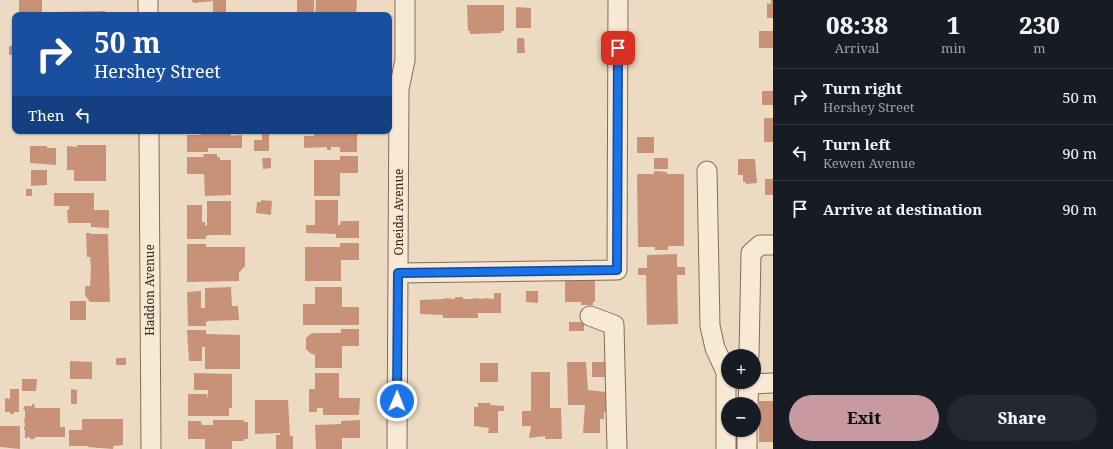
<!DOCTYPE html>
<html lang="en">
<head>
<meta charset="utf-8">
<style>
  :root { --surface:#171b24; --page:#242831; --text:#f1f3f6; --muted:#9ea1a6; --line:#363941; --accent:#c69aa0 }
  body { margin:0; font-family:"Noto Serif",serif; background:var(--page); color:var(--text); height:100vh; display:flex; flex-direction:column; font-size:15px; white-space:nowrap }
  * { box-sizing:border-box; margin:0 }
  p { font-size:13px; color:var(--muted) }
  .icon { flex:none; width:22px; height:22px; fill:none; stroke:currentColor; stroke-width:2; stroke-linecap:round; stroke-linejoin:round }
  .map { position:relative; flex:1; overflow:hidden }
  .side { display:flex; flex-direction:column; background:var(--surface); width:340px }
  .side>* { flex:none }
  .banner { position:absolute; left:12px; top:12px; width:380px; height:122px; border-radius:8px; box-shadow:0 1px 3px #0004; background:#1a4fa0; color:#fff; overflow:hidden }
  .controls { position:absolute; left:721px; top:349px; display:grid; gap:8px }
  .controls a { display:grid; place-items:center; width:40px; height:40px; border-radius:50%; background:var(--surface); box-shadow:0 1px 3px #0004; font-size:20px }
  .pin { position:absolute; display:grid; place-items:center; width:34px; height:34px; color:#fff; margin:-17px; border-radius:8px; box-shadow:0 2px 6px #0006 }
  .me { position:absolute; width:44px; margin:-22px; rotate:1deg; stroke-linejoin:round; filter:drop-shadow(0 0 3px #0008) }
  .turn { display:flex; align-items:center; gap:14px; height:84px; padding:0 16px; font-size:18px }
  .turn .icon { width:52px; height:52px; stroke-width:2.5 }
  .turn b { display:block; font-size:28px; line-height:34px }
  .then { display:flex; align-items:center; height:38px; padding:0 16px; background:#0003; gap:8px; font-size:15px }
  .eta { display:flex; justify-content:space-evenly; align-items:center; height:68px; text-align:center }
  .eta b { font-size:24px; font-weight:800; line-height:28px }
  .button { display:flex; gap:8px; margin-top:auto; padding:8px 16px }
  .button a { flex:1; height:46px; border-radius:24px; background:var(--accent); color:#111; font-size:16px; font-weight:800; line-height:46px; text-align:center }
  .button a+a { background:var(--page); color:var(--text) }
  ul { padding:0; list-style:none }
  li { display:flex; align-items:center; gap:12px; height:56px; padding:0 16px; border-top:1px solid var(--line) }
  li div { flex:1 }
  li b { display:block; font-size:15px }
  li em { font-style:normal }
  main { display:flex; flex:1; min-height:0 }
  .map>svg:first-child { display:block }
  .building { fill:#c89279 }
  .lines { fill:none; stroke-linecap:round; stroke-linejoin:round }
  .minor-casing { stroke:#856c5a; stroke-width:21 }
  .minor { stroke:#f7e9d5; stroke-width:19 }
  .route-casing { stroke:#114b97; stroke-width:10 }
  .route { stroke:#1a73e8; stroke-width:7 }
  .labels { text-anchor:middle; stroke-width:3.5; stroke-linejoin:round; paint-order:stroke }
  .street-label { font-size:12px; fill:#35271e; stroke:#f4e6d1 }
</style>
</head>
<body>
<main>
<div class="map">
<svg width="773" height="449" viewBox="0 0 773 449">
  <rect width="100%" height="100%" fill="#ecdbc2"/>
  <!-- building -->
  <path class="building" d="M19,0h23v12h-23z
    M191,0h35v15h-13v-14l-19,2z
    M297,0h17v15h-17z
    M316,0h41l-1,15h-41z
    M771,0h2v18h-6v-15l4,1z
    M467,5h37v26h-3v2l-31,1v-3h-2z
    M516,7l15,1v20h-15z
    M105,11v4h-46v-3z
    M759,31h14v17h-14z
    M517,38h7l1,15h-8z
    M9,46h6v9h-6z
    M762,91h11v14h-11z
    M764,118h9v24h-9z
    M201,131h30v5l11,-1v13h-34v4h-21v-17h14z
    M314,131h27v3h16v18h-17v-5h-9v3h-4v-3l-23,1v-12h10z
    M262,134h7v17h-15v-11h8z
    M637,137h17v16h-17z
    M77,145h29v36h-32v-11h-7v-24l10,1z
    M30,146h17v2h9v17l-26,-2z
    M203,154h14v3h3v3h11v35l-26,1 -1,-22h-17v-17h17z
    M340,156h18v17h-18v23h-26v-36h26z
    M262,158h9v10l-8,1z
    M654,158h14v11h-14z
    M738,159h17l2,24 -11,1v-2h-3v-7h-5z
    M31,170h16v15l-16,1z
    M654,171l13,1v2h17v72h-16v4h-13v-3h-17l-1,-73h17z
    M765,179h8v16h-8z
    M26,189h6v7h-6z
    M54,193h40v17h15v18l-18,-1v-4h-23l-1,-13h2v-4h-15z
    M261,200l11,1 -1,14 -15,-2 1,-11h4z
    M315,200h23v25h2l1,-4h18v17h-23v-4l-30,-1v-8h9z
    M207,201h24v34h-22l-3,1v3h-19v-34h15v17h3v4l2,-1z
    M86,233h4v1h18l2,68h-20l-5,-7v-9h5l1,-18 -1,-11h-3z
    M340,243h19v17h-18v21h-36v-34h35z
    M187,244h19v3h39v19l-6,7v8l-52,1z
    M677,254v13h8v8h-8l1,49 -31,1 -1,-50h-8v-7h9v-13z
    M565,279h30v23h-2v3h-12v-3h-16z
    M231,287l1,19h6l1,14 -31,1 -2,1v4h-18l-1,-34 14,-1v17h4v-20z
    M315,287h27v20h17v18h-56v-21h12z
    M526,291h12v12l-12,-1z
    M494,293h7v20h-23v5h-35v-3l-23,-1v-14l24,-1v-1l11,1v-2h8v2h10v-1l11,1v-1l10,1z
    M70,301h16v19h-16z
    M569,322h15v9h-15z
    M341,329h18v17h-17v22h-27v-13l-5,-2 -4,-4v-11l4,-4 5,-1h26z
    M187,330h19v4l34,1v34h-35v-22h-3v14h-13z
    M116,358h10v7h-10z
    M70,361l22,1v17h-22z
    M567,362h19l2,28 18,2v13h3v7h-5v7h-4v14h-17l2,-28h-17z
    M592,362h14v15h-14z
    M480,363h18v19h-18z
    M531,372h19v36h11l1,31h-17v-3l-16,2 2,-12h-9v-15h9z
    M194,373l38,1v34h-3v8h-41v-22h19l1,5v-9h-14z
    M315,373h24v25h21l-1,17h-36v-7h-6v4h-8v-23h6z
    M22,379h15l-1,12h-14z
    M10,389h9v23h-5v2h-4v-2h-5v-14l5,1z
    M71,389l6,1v14h-6z
    M255,400h33l2,36h3v13h-17v-14h4v-2l-25,1z
    M759,401h14v41h-14z
    M478,403h12v2l14,1v5h-6v22h-10l1,-5 -15,-2v-19h4z
    M32,404h2l1,4h25v19h5v10h-30v2h-5v-2l-5,1v-8h-1v-3h1l-1,-9 1,1v-9l-2,-1 2,-3h7z
    M82,419h41v26l-10,1v3l-25,-2v-1h-19v-16h13z
    M213,420h31v2h4v17h-4v2h-12v8h-27v-10h-17v-18h13l1,4h11z
    M360,420v18h-18v11h-26l-1,-24 26,-1v-3z
    M0,426h20v23l-20,-2z"/>
  <g class="lines">
    <defs>
      <path id="minor" d="M148,0v15
        M149,131l2,318
        M707,171l3,155 5,22 11,24v77
        M398,273l219,-3 1,-270
        M590,316l24,9 3,124
        M749,356l2,-103 9,-8h13
        M749,384l24,-1
        M748,404l1,-22
        M397,449l2,-360 6,-29v-60
        M747,449v-19"/>
    </defs>
    <!-- minor casing -->
    <use href="#minor" class="minor-casing"/>
    <!-- minor -->
    <use href="#minor" class="minor"/>
  </g>
  <g class="lines">
    <defs>
      <path id="route" d="M397,401l1,-128 219,-3 1,-222"/>
    </defs>
    <!-- route casing -->
    <use href="#route" class="route-casing"/>
    <!-- route -->
    <use href="#route" class="route"/>
  </g>
  <g class="labels">
    <!-- street labels -->
    <g class="street-label">
      <text transform="translate(399 212) rotate(-90)" y="4">Oneida Avenue</text>
      <text transform="translate(150 290) rotate(-90)" y="4">Haddon Avenue</text>
    </g>
  </g>
</svg>
<div class="controls">
<a>+</a>
<a>−</a>
</div>
<div class="pin" style="left:618px;top:48px;background:#d93025"><svg class="icon" aria-label="arrive" viewBox="0 0 24 24"><path d="M6 21V4h12l-3 4 3 4H6"/></svg></div>
<svg class="me" style="left:397px;top:401px" viewBox="-20 -20 40 40"><circle r="17" fill="#1a73e8" stroke="#fff" stroke-width="3"/><path d="M0-11L8 9 0 5-8 9z" fill="#fff"/></svg>
<div class="banner">
<div class="turn"><svg class="icon" aria-label="right" viewBox="0 0 24 24"><path d="M7 20v-9h11M14 6l5 5-5 5"/></svg><div><b>50 m</b>Hershey Street</div></div>
<div class="then">Then<svg class="icon" aria-label="left" viewBox="0 0 24 24"><path d="M17 20v-9H6M10 6l-5 5 5 5"/></svg></div>
</div>
</div>
<section class="side">
<div class="eta">
<div><b>08:38</b><p>Arrival</p></div>
<div><b>1</b><p>min</p></div>
<div><b>230</b><p>m</p></div>
</div>
<ul>
<li><svg class="icon" aria-label="right" viewBox="0 0 24 24"><path d="M7 20v-9h11M14 6l5 5-5 5"/></svg><div><b>Turn right</b><p>Hershey Street</p></div><em>50 m</em></li>
<li><svg class="icon" aria-label="left" viewBox="0 0 24 24"><path d="M17 20v-9H6M10 6l-5 5 5 5"/></svg><div><b>Turn left</b><p>Kewen Avenue</p></div><em>90 m</em></li>
<li><svg class="icon" aria-label="arrive" viewBox="0 0 24 24"><path d="M6 21V4h12l-3 4 3 4H6"/></svg><div><b>Arrive at destination</b></div><em>90 m</em></li>
</ul>
<div class="button"><a>Exit</a><a>Share</a></div>
</section>
</main>
</body>
</html>
